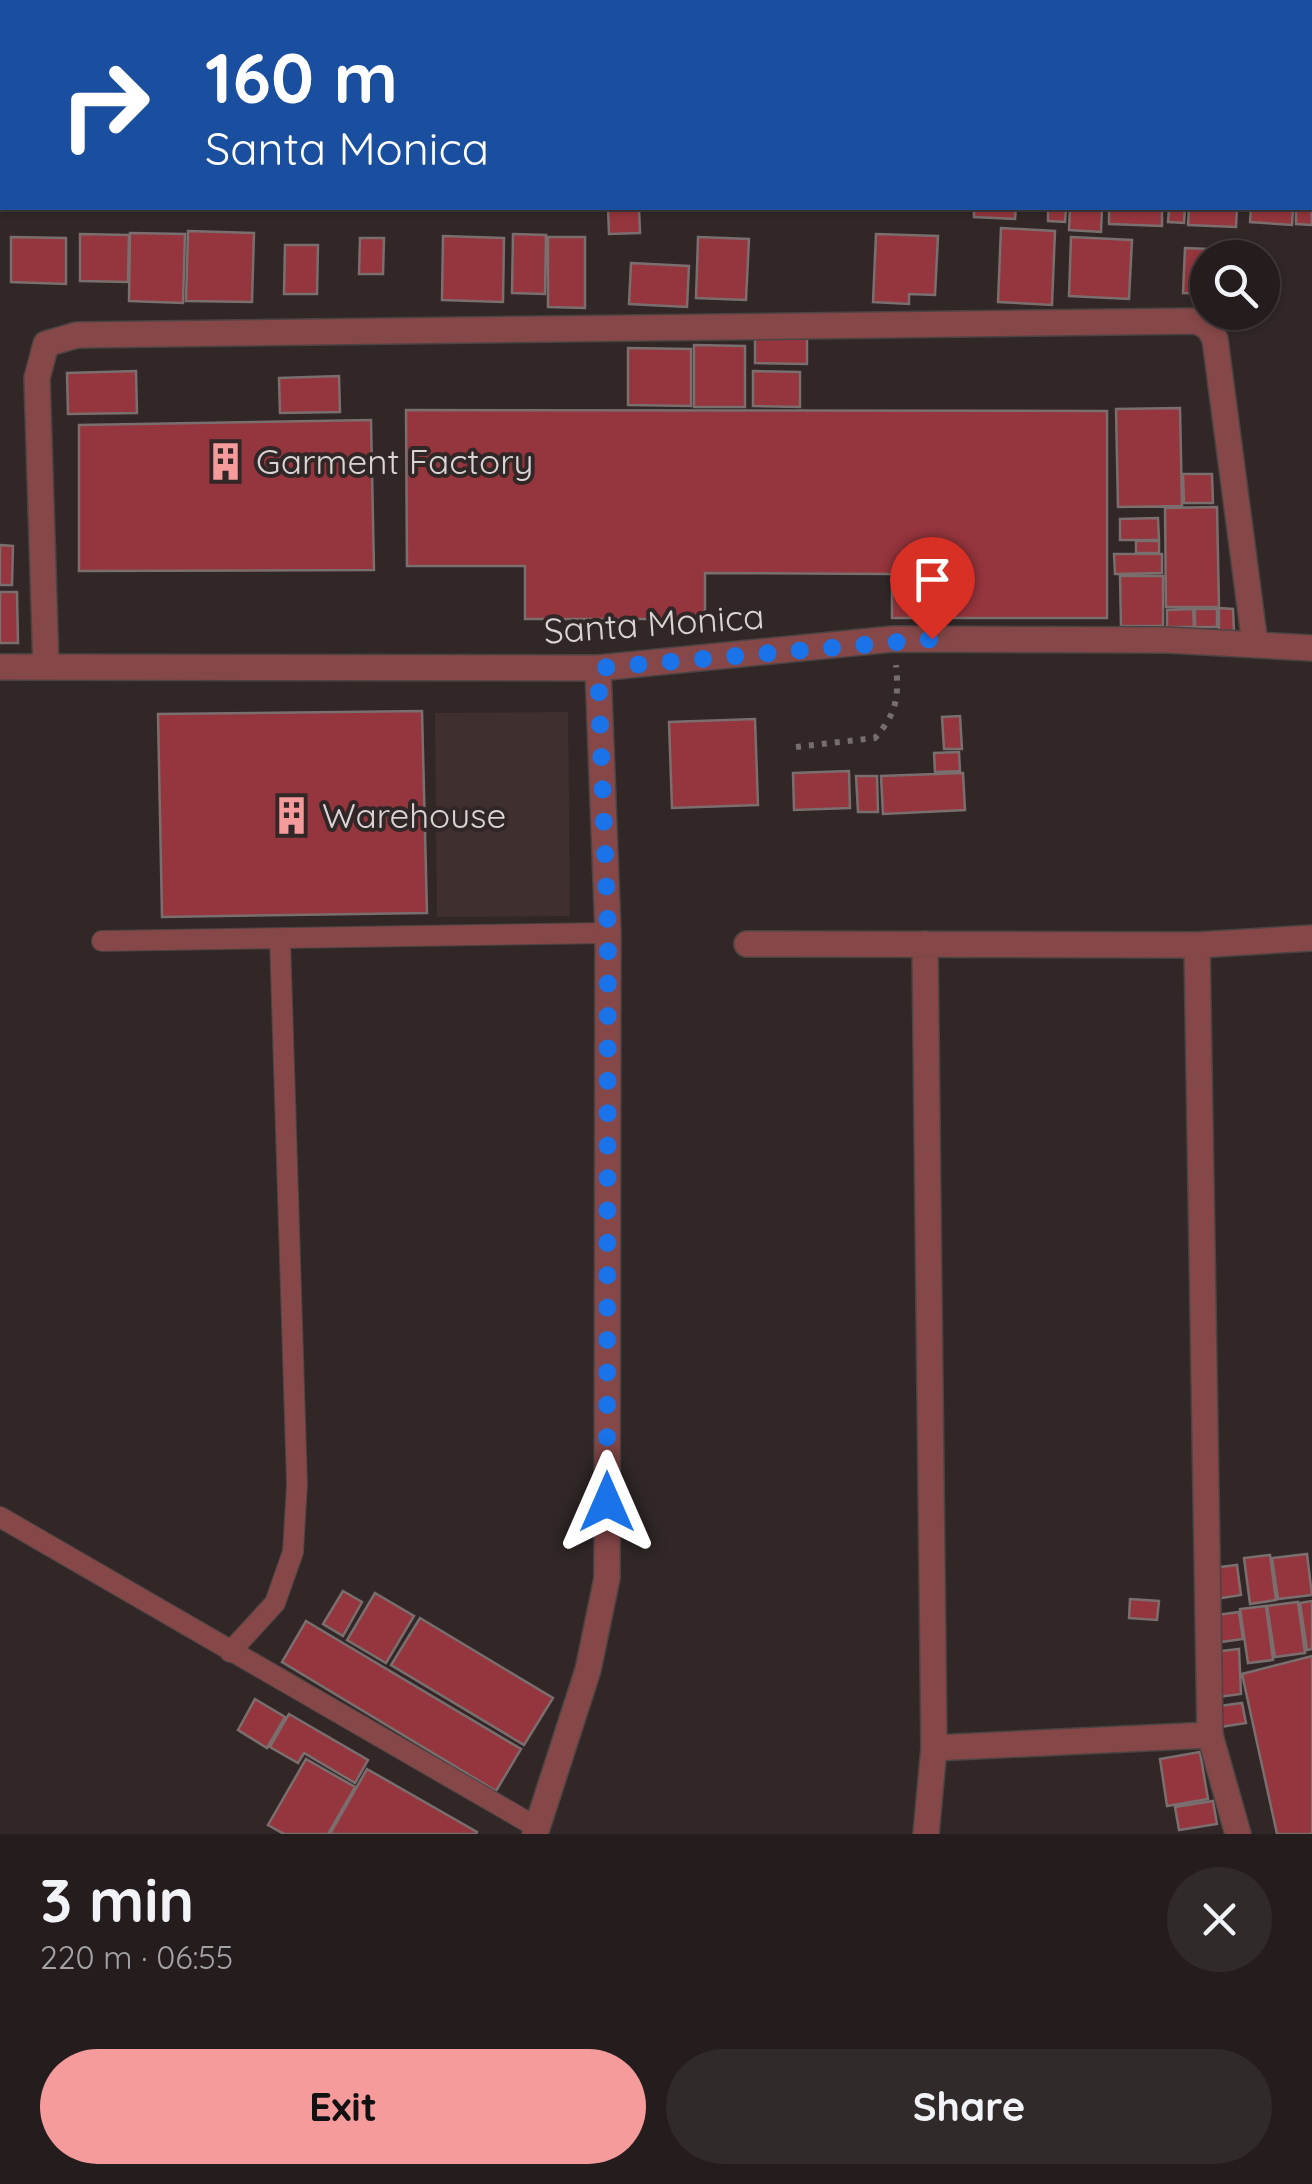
<!DOCTYPE html>
<html lang="en">
<head>
<meta charset="utf-8">
<style>
  :root { --surface:#251d1d; --page:#312a2a; --text:#f1f3f6; --muted:#a3a2a4; --line:#423b3b; --accent:#f59b9c }
  body { margin:0; font-family:Quicksand,sans-serif; background:var(--page); color:var(--text); height:100vh; display:flex; flex-direction:column; font-size:38px; white-space:nowrap }
  * { box-sizing:border-box; margin:0 }
  p { font-size:32px; color:var(--muted) }
  .icon { flex:none; width:55px; height:55px; fill:none; stroke:currentColor; stroke-width:2; stroke-linecap:round; stroke-linejoin:round }
  .map { position:relative; height:1834px; overflow:hidden }
  .sheet { display:flex; flex-direction:column; background:var(--surface); flex:1 }
  .sheet>* { flex:none }
  .top-card { position:absolute; left:0px; top:0px; width:1312px; height:210px; box-shadow:0 2px 8px #0004,0 0 0 2px var(--line); background:#1a4fa0; color:#fff; overflow:hidden }
  .tools { position:absolute; left:1190px; top:240px; display:grid; gap:20px }
  .tools a { display:grid; place-items:center; width:90px; height:90px; border-radius:50%; background:var(--surface); box-shadow:0 2px 8px #0004,0 0 0 2px var(--line); font-size:50px }
  .pin { position:absolute; display:grid; place-items:center; width:85px; height:85px; color:#fff; margin:-102px -42px; border-radius:50% 50% 50% 0; rotate:-45deg; box-shadow:0 0 10px #0007 }
  .pin .icon { rotate:45deg }
  .me { position:absolute; width:110px; margin:-55px; rotate:0deg; stroke-linejoin:round; filter:drop-shadow(0 0 8px #0008) }
  .turn { display:flex; align-items:center; gap:35px; height:210px; padding:0 40px; font-size:45px }
  .turn .icon { width:130px; height:130px; stroke-width:2.5 }
  .turn b { display:block; font-size:70px; line-height:85px }
  .round { display:grid; place-items:center; flex:none; width:105px; height:105px; border-radius:52px; background:var(--page) }
  .head { display:flex; align-items:center; justify-content:space-between; height:170px; padding:0 40px }
  h1 { font-size:60px; font-weight:700; line-height:75px }
  .action { display:flex; gap:20px; margin-top:auto; padding:20px 40px }
  .action a { flex:1; height:115px; border-radius:60px; background:var(--accent); color:#111; font-size:40px; font-weight:700; line-height:115px; text-align:center }
  .action a+a { background:var(--page); color:var(--text) }
  .map>svg:first-child { display:block }
  .built { fill:#402f2f }
  .building { fill:#95353d; stroke:#7a6e6e; stroke-width:2.5 }
  .lines { fill:none; stroke-linecap:round; stroke-linejoin:round }
  .lane-casing { stroke:#4c4343; stroke-width:22 }
  .street-casing { stroke:#4c4343; stroke-width:28 }
  .path { stroke:#766e6e; stroke-width:6; stroke-dasharray:5 8; stroke-linecap:butt }
  .lane { stroke:#854748; stroke-width:20 }
  .street { stroke:#854748; stroke-width:25 }
  .route { stroke:#1a73e8; stroke-width:18; stroke-dasharray:0 32.4 }
  .labels { text-anchor:middle; stroke-width:8; stroke-linejoin:round; paint-order:stroke }
  .poi-label { font-size:35px; fill:#dad4d4; stroke:#312727; text-anchor:start }
  .street-label { font-size:35px; fill:#dad4d4; stroke:#312727 }
</style>
</head>
<body>
<div class="map">
<svg width="1312" height="1834" viewBox="0 0 1312 1834">
  <rect width="100%" height="100%" fill="#312727"/>
  <!-- built -->
  <path class="built" d="M568,712l2,204 -133,1 -2,-204z"/>
  <!-- building -->
  <path class="building" d="M538,0h140v2h-140z
    M1217,0h81l-81,2z
    M1310,137l2,88 -16,-1v-16h14z
    M608,208h31l1,25 -31,1z
    M974,208h42l-1,11 -41,-2z
    M1048,208h18l-1,14 -17,-1z
    M1070,208h32l-1,24 -32,-2z
    M1109,208h53v18l-53,-2z
    M1169,208h16l-1,15 -16,-1z
    M1189,208h48l-1,19 -48,-2z
    M1251,208h42l-1,17 -42,-3z
    M1001,228l54,3 -3,74 -54,-3z
    M188,231l66,2 -2,69 -66,-1z
    M130,233l55,1 -2,69 -54,-2z
    M80,234l49,1 -1,47 -48,-1z
    M513,234l33,1 -1,59 -33,-1z
    M876,234l62,2 -3,59 -26,-1v10l-36,-2z
    M443,236l61,2 -1,64 -61,-2z
    M11,237l55,1v46l-55,-2z
    M548,237h37v71l-37,-1z
    M698,237l51,2 -3,61 -50,-2z
    M1071,237l61,3 -3,59 -60,-3z
    M360,238h24l-1,36h-24z
    M285,245h33l-1,49h-33z
    M1185,248l47,2 -1,8h-23v36l-25,-1z
    M631,263l58,3 -2,41 -58,-3z
    M755,337l52,1v26l-52,-1z
    M694,345l51,1v61h-51z
    M628,348l63,1v57l-63,-1z
    M136,371l1,42 -69,1 -1,-41z
    M753,371l47,1v35l-47,-1z
    M339,376l1,36 -60,1 -1,-35z
    M1180,408l2,98 -64,1 -2,-98z
    M406,410l701,1v207h-215v-44l-187,-1v46h-180v-53h-118z
    M371,420l3,150 -295,1v-146z
    M1183,474h29l1,29h-29z
    M1217,507l2,100h-53l-1,-99z
    M1158,518l1,22h-39v-21z
    M1136,541h23v12h-23z
    M0,545l13,1 -1,39h-12z
    M1114,554h48v19l-47,1z
    M1120,576h43v50h-42z
    M0,592h17l1,51h-18z
    M1219,608l14,1 1,22 -15,-1z
    M1193,609l1,18h-27v-17z
    M1195,609h22v18h-22z
    M422,711l5,202 -265,4 -4,-203z
    M960,716l2,33h-18l-2,-32z
    M755,719l3,86 -86,3 -3,-86z
    M959,752l1,19 -25,1 -1,-19z
    M849,771l1,37 -56,2 -1,-37z
    M963,773l2,37 -82,4 -2,-38z
    M856,776h21l1,36h-20z
    M1307,1554l5,41 -34,4 -6,-41z
    M1270,1555l6,45 -26,4 -6,-46z
    M1237,1565l4,30 -26,4 -4,-31z
    M343,1591l19,11 -19,34 -20,-12z
    M375,1593l39,23 -28,47 -39,-23z
    M1130,1599l29,2 -2,19 -28,-2z
    M1312,1601v48l-5,1 -7,-47z
    M1298,1602l7,51 -30,4 -8,-51z
    M1266,1606l7,54 -25,3 -8,-54z
    M1239,1612l4,27 -22,3 -4,-27z
    M420,1618l133,80 -29,47 -133,-80z
    M306,1621l215,128 -25,42 -214,-129z
    M1239,1649l2,45 -23,3 -6,-45z
    M1312,1656v178h-35l-35,-160z
    M255,1699l30,18 -18,31 -29,-18z
    M1242,1703l4,20 -32,5 -3,-21z
    M289,1714l79,46 -13,23 -51,-30 -6,10 -28,-16z
    M1200,1752l8,47 -41,7 -7,-47z
    M306,1759l49,28 -27,47h-44l-16,-9z
    M367,1769l110,63 -1,2h-146z
    M1213,1801l4,23 -38,6 -4,-23z"/>
  <g class="lines">
    <defs>
      <path id="lane" d="M102,941l506,-8
        M0,1517l538,311
        M230,1652l45,-49 18,-51 4,-68 -17,-546"/>
      <path id="street" d="M682,2v-2
        M995,2v-2
        M1310,126h2
        M0,667l598,1 295,-29 274,1 145,8
        M46,667l-9,-289 9,-34 31,-9 1120,-14 12,7 6,11 40,305
        M747,944l450,1 115,-7
        M925,944l9,804 -8,86
        M1210,1735l28,99
        M934,1748l276,-13 -13,-790
        M535,1834l53,-164 19,-92 1,-645 -10,-265"/>
    </defs>
    <!-- lane casing -->
    <use href="#lane" class="lane-casing"/>
    <!-- street casing -->
    <use href="#street" class="street-casing"/>
    <!-- path -->
    <path class="path" d="M796,747l79,-9c22,-25 24,-41 21,-73"/>
    <!-- lane -->
    <use href="#lane" class="lane"/>
    <!-- street -->
    <use href="#street" class="street"/>
  </g>
  <g class="lines">
    <!-- route -->
    <path class="route" d="M607,1502l1,-569 -10,-265 334,-29"/>
  </g>
  <!-- icons -->
  <defs>
    <symbol id="building-bare" viewBox="-9 -9 18 18"><path d="M-4-6H4V6H1V3H-1V6H-4ZM-2.5-4.3h1.7v1.8h-1.7ZM.8-4.3h1.7v1.8H.8ZM-2.5-1h1.7V.8h-1.7ZM.8-1h1.7V.8H.8Z" fill="#f59b9c" stroke="#312727" stroke-width="2.5" paint-order="stroke"/></symbol>
  </defs>
  <g fill-rule="evenodd">
    <use href="#building-bare" x="198" y="434" width="55" height="55"/>
    <use href="#building-bare" x="264" y="788" width="55" height="55"/>
  </g>
  <g class="labels">
    <!-- poi labels -->
    <g class="poi-label">
      <text x="256" y="474">Garment Factory</text>
      <text x="322" y="828">Warehouse</text>
    </g>
    <!-- street labels -->
    <g class="street-label">
      <text transform="translate(654 624) rotate(-4)" y="12">Santa Monica</text>
    </g>
  </g>
</svg>
<div class="tools">
<a><svg class="icon" aria-label="search" viewBox="0 0 24 24"><circle cx="10" cy="10" r="6"/><path d="M15 15l6 6"/></svg></a>
</div>
<div class="pin" style="left:932px;top:639px;background:#d93025"><svg class="icon" aria-label="arrive" viewBox="0 0 24 24"><path d="M6 21V4h12l-3 4 3 4H6"/></svg></div>
<svg class="me" style="left:607px;top:1502px" viewBox="-20 -20 40 40"><path d="M0-17L14 15 0 8-14 15z" fill="#1a73e8" stroke="#fff" stroke-width="4"/></svg>
<div class="top-card">
<div class="turn"><svg class="icon" aria-label="right" viewBox="0 0 24 24"><path d="M7 20v-9h11M14 6l5 5-5 5"/></svg><div><b>160 m</b>Santa Monica</div></div>
</div>
</div>
<section class="sheet">
<div class="head"><div><h1>3 min</h1><p>220 m · 06:55</p></div><a class="round"><svg class="icon" aria-label="close" viewBox="0 0 24 24"><path d="M6 6l12 12M18 6L6 18"/></svg></a></div>
<div class="action"><a>Exit</a><a>Share</a></div>
</section>
</body>
</html>
